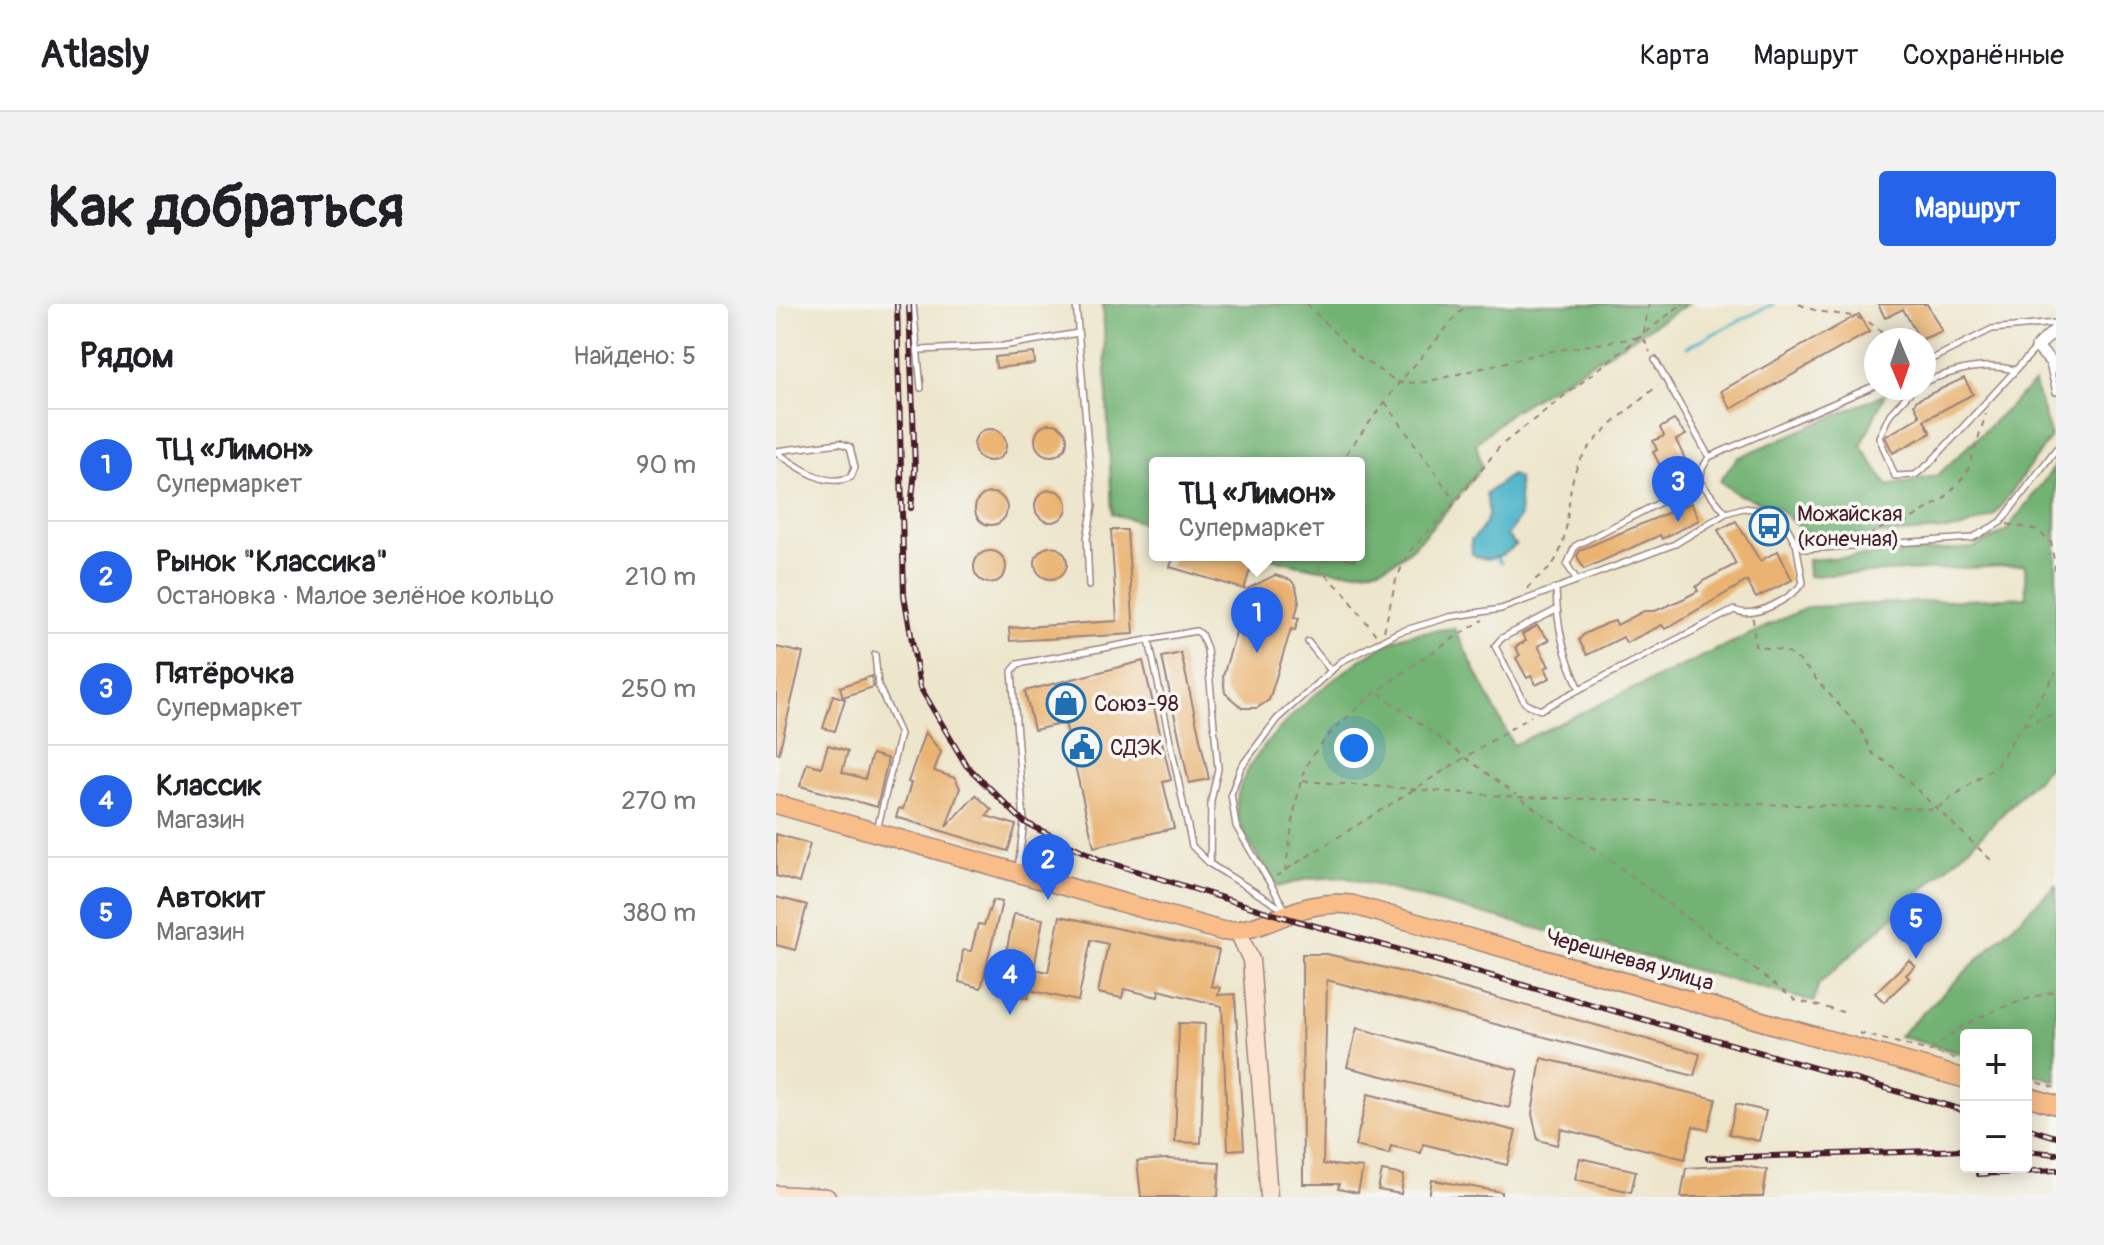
<!DOCTYPE html>
<html lang="ru">
<head>
<meta charset="utf-8">
<style>
	:root { --surface:#fff; --page:#f2f2f2; --text:#202124; --muted:#757577; --line:#e0e0e0; --accent:#2563eb }
	body { margin:0; font-family:Pangolin,sans-serif; background:var(--page); color:var(--text) }
	.controls { position:absolute; right:24px; bottom:24px; display:grid; overflow:hidden; border-radius:8px; box-shadow:0 4px 20px #0003 }
	.controls button { width:72px; height:72px; display:grid; place-items:center; padding:0; border:0; border-bottom:2px solid var(--line); background:var(--surface); color:var(--text); font:40px sans-serif }
	.compass { position:absolute; left:1088px; top:24px; width:72px; height:72px; border-radius:50%; background:var(--surface); box-shadow:0 4px 20px #0003; rotate:178deg }
	.you { position:absolute; left:578px; top:444px; width:28px; height:28px; margin:-20px; border:6px solid #fff; border-radius:50%; background:#1a73e8; box-shadow:0 0 0 12px #1a73e833 }
	.badge { display:grid; place-items:center; width:52px; height:52px; border-radius:50%; background:var(--accent); color:#fff; font-size:26px; font-weight:700 }
	.pin { position:absolute; translate:-50% -66px; filter:drop-shadow(0 2px 4px #0008) }
	.pin::after { content:''; position:absolute; top:42px; width:28px; height:24px; background:inherit; clip-path:polygon(0 0,100% 0,50% 100%) }
	.popup { position:absolute; left:373px; top:153px; width:216px; height:104px; box-sizing:border-box; display:grid; place-content:center; border-radius:8px; background:var(--surface); filter:drop-shadow(0 2px 6px #0005); font-size:26px; white-space:nowrap; color:var(--muted) }
	.popup b { font-size:30px; color:var(--text) }
	.popup::after { content:''; position:absolute; left:50%; top:100%; margin-left:-16px; border:16px solid transparent; border-top-color:var(--surface) }
	.list { margin:0; padding:0; list-style:none }
	h2 { display:flex; justify-content:space-between; align-items:center; height:104px; margin:0; padding:0 32px; font-size:34px }
	h2 small { font-size:26px; font-weight:400; color:var(--muted) }
	.list li { display:grid; grid-template-columns:52px 1fr auto; gap:24px; align-items:center; box-sizing:border-box; height:112px; padding:0 32px; border-top:2px solid var(--line) }
	.list b { display:block; font-size:30px; white-space:nowrap }
	.list p { margin:0; font-size:26px; white-space:nowrap; color:var(--muted) }
	.list em { font-size:26px; font-style:normal; color:var(--muted) }
	.map { position:relative; flex:none; width:1280px; height:893px; overflow:hidden; border-radius:8px }
	header { display:flex; align-items:center; gap:48px; box-sizing:border-box; height:112px; padding:0 40px; background:var(--surface); border-bottom:2px solid var(--line) }
	header strong { font-size:38px }
	nav { display:flex; gap:44px; margin-inline-start:auto; font-size:28px }
	.intro { display:flex; align-items:center; justify-content:space-between; box-sizing:border-box; height:192px; padding:0 48px }
	h1 { margin:0; font-size:56px }
	.button { padding:20px 36px; border-radius:8px; background:var(--accent); color:#fff; font-size:28px; font-weight:700 }
	main { display:flex; gap:48px; padding:0 48px }
	aside { flex:1; background:var(--surface); border-radius:8px; box-shadow:0 4px 20px #0003 }
	.map>svg:first-child { display:block }
	.forest { fill:#72b273; stroke:#5e684f; stroke-width:2 }
	.water { fill:#4ab3c8; stroke:#4a697a; stroke-width:2 }
	.lines { fill:none; stroke-linecap:round; stroke-linejoin:round }
	.stream { stroke:#4ab3c8; stroke-width:3 }
	.building { fill:#eab371 }
	.lane-casing { stroke:#9c827c; stroke-width:8 }
	.street-casing { stroke:#9c827c; stroke-width:14 }
	.secondary-casing { stroke:#9c827c; stroke-width:19 }
	.primary-casing { stroke:#9c827c; stroke-width:21 }
	.path { stroke:#9c827c; stroke-width:2; stroke-dasharray:6 6; stroke-linecap:butt }
	.lane { stroke:#fff; stroke-width:5 }
	.street { stroke:#fff; stroke-width:11 }
	.secondary { stroke:#fce5d0; stroke-width:16 }
	.primary { stroke:#f8bd89; stroke-width:18 }
	.rail-casing { stroke:#4a1f2b; stroke-width:6 }
	.rail { stroke:#f6f6f2; stroke-width:3; stroke-dasharray:9; stroke-linecap:butt }
	.labels { text-anchor:middle; stroke-width:7; stroke-linejoin:round; paint-order:stroke }
	.poi-label { font-size:22px; fill:#4a1f2b; stroke:#f6f6f2; text-anchor:start }
	.street-label { font-size:22px; fill:#4a1f2b; stroke:#f6f6f2 }
</style>
</head>
<body>
<header>
<strong>Atlasly</strong>
<nav><a>Карта</a><a>Маршрут</a><a>Сохранённые</a></nav>
</header>
<div class="intro"><h1>Как добраться</h1><a class="button">Маршрут</a></div>
<main>
<aside>
<h2>Рядом<small>Найдено: 5</small></h2>
<ul class="list">
<li><span class="badge">1</span><div><b>ТЦ «Лимон»</b><p>Супермаркет</p></div><em>90 m</em></li>
<li><span class="badge">2</span><div><b>Рынок &quot;Классика&quot;</b><p>Остановка · Малое зелёное кольцо</p></div><em>210 m</em></li>
<li><span class="badge">3</span><div><b>Пятёрочка</b><p>Супермаркет</p></div><em>250 m</em></li>
<li><span class="badge">4</span><div><b>Классик</b><p>Магазин</p></div><em>270 m</em></li>
<li><span class="badge">5</span><div><b>Автокит</b><p>Магазин</p></div><em>380 m</em></li>
</ul>
</aside>
<div class="map">
<svg width="1280" height="893" viewBox="0 0 1280 893">
	<rect width="100%" height="100%" fill="#f6f6f2"/>
	<filter id="ink" filterUnits="userSpaceOnUse"><feTurbulence type="fractalNoise" baseFrequency=".0125" numOctaves="2"/><feDisplacementMap in="SourceGraphic" scale="16" xChannelSelector="R" yChannelSelector="G"/><feConvolveMatrix kernelMatrix="1 2 1 2 8 2 1 2 1" color-interpolation-filters="sRGB"/></filter>
	<filter id="wash" filterUnits="userSpaceOnUse"><feTurbulence type="fractalNoise" baseFrequency=".006" numOctaves="4" result="noise"/><feDisplacementMap in="SourceGraphic" scale="32" xChannelSelector="R" yChannelSelector="G"/><feGaussianBlur stdDeviation="1.8" result="paint"/><feColorMatrix in="noise" values="0 0 0 0 0 0 0 0 0 0 0 0 0 0 0 0 0 1.4 0 .05"/><feComposite in="paint" operator="in"/></filter>
	<g filter="url(#wash)">
		<rect width="100%" height="100%" fill="#ede6cc"/>
		<!-- forest -->
		<g class="forest">
			<path d="M327,0H912L734,109L700,139L706,163C685,188 639,249 612,261C576,276 520,261 484,251H583V159H379V222L336,210Z"/>
			<path d="M1258,79L1275,133L1218,212L1183,225L1035,235L1002,204L961,190L944,177L961,154L1109,90L1085,142L1112,182L1162,171Z"/>
			<path d="M1280,161V455L1199,538L1042,681L1038,698L568,573L531,575L501,583C487,560 465,533 461,507C453,450 576,354 623,334C639,327 661,327 678,324L737,441L1032,303L1250,293L1249,261L1033,272L1032,256L1197,244L1230,227Z"/>
			<path d="M1280,580V777L1250,768V731H1190V751L1123,732Z"/>
		</g>
		<!-- water -->
		<path class="water" d="M735,171L742,174L744,212L731,232L740,241C726,253 712,260 696,250L695,236C712,223 715,210 710,190Z"/>
		<g class="lines">
			<!-- stream -->
			<g class="stream">
				<path d="M911,43L997,0"/>
				<path d="M721,255L725,259"/>
			</g>
		</g>
		<g id="blocks">
			<!-- building -->
			<g class="building">
				<path d="M1102,0H1151L1166,27L1144,36L1127,5L1109,14Z"/>
				<path d="M1083,10L1093,28L955,105L945,87Z"/>
				<path d="M258,49L259,60L220,64L219,53Z"/>
				<path d="M1188,74L1197,90L1148,116L1155,129L1117,149L1109,133L1144,112L1138,100L1141,96Z"/>
				<path d="M898,116L910,131L900,136L910,157L906,159L911,169L897,176L892,167L888,169L877,148L881,146L877,137L888,132L884,124Z"/>
				<circle cx="275" cy="136" r="16"/>
				<circle cx="214" cy="141" r="16"/>
				<circle cx="275" cy="202" r="16"/>
				<circle cx="215" cy="205" r="16"/>
				<path d="M915,199L923,216L886,235L884,231L808,265L801,252L804,246Z"/>
				<path d="M960,217L984,257L1002,247L1016,276L980,294L971,277L889,325L886,321L850,339L847,333L811,351L803,336L808,330L829,320L839,317L841,321L868,307H879L907,295L922,287L920,283L927,277L960,260L942,226Z"/>
				<path d="M335,226H351L358,330L234,337L233,324L341,317Z"/>
				<circle cx="275" cy="259" r="16"/>
				<circle cx="214" cy="263" r="16"/>
				<path d="M398,251H456L477,257L468,285L394,263Z"/>
				<path d="M499,271L515,276L520,283L523,298L519,313L523,314L519,326L515,325L493,396L481,404H466L449,389L447,372L466,308L470,310L477,287L471,285Z"/>
				<path d="M761,322L773,336L762,342L773,362L769,364L774,374L760,381L755,372L751,374L740,354L744,351L739,343L750,337L746,330Z"/>
				<path d="M0,343L27,349L3,449H0Z"/>
				<path d="M405,349L433,475L413,479L386,353Z"/>
				<path d="M367,357L395,476L387,478L398,524L318,543L289,419L258,426L249,387Z"/>
				<path d="M96,372L97,383L67,393L64,383Z"/>
				<path d="M57,391L69,395L59,427L47,424Z"/>
				<path d="M149,428L165,448L158,467L179,474L184,484L170,523L200,491L216,506L210,512L240,521L232,547L120,513L123,504L127,505L135,479L132,478Z"/>
				<path d="M52,441L72,447L66,468L89,475L96,450L112,455L101,503L24,482L31,459L45,463Z"/>
				<path d="M0,530L34,540L23,579L0,572Z"/>
				<path d="M0,593L31,601L19,646L0,641Z"/>
				<path d="M217,596L226,598L205,684L183,678L187,646L195,647L202,620L208,621Z"/>
				<path d="M238,610L267,615L258,665L272,668L284,612L443,646L435,682L444,684L442,691L459,690L468,845L452,846L446,702L383,686L382,693L348,685L346,694L322,689L332,640L315,636L302,697L253,686L252,694L222,688Z"/>
				<path d="M526,650H551L639,671L924,750L918,772L551,676L547,860L587,864L582,889L562,885L563,880H527Z"/>
				<path d="M1133,656L1139,662L1130,671L1133,674L1108,698L1099,689Z"/>
				<path d="M403,719L429,720L425,839L399,838Z"/>
				<path d="M581,724L742,766L733,804L571,763Z"/>
				<path d="M765,754L940,795L932,826L917,822L909,855L785,825L781,841L762,836L756,810Z"/>
				<path d="M592,790L740,827L731,861L647,840L645,849L615,842L613,850L579,842Z"/>
				<path d="M960,800L990,807L983,837L953,830Z"/>
				<path d="M804,854L860,867L855,888L799,875Z"/>
				<path d="M391,855L444,858L442,893H365L361,857Z"/>
				<path d="M962,861L991,866L987,893H905L910,864Z"/>
				<path d="M606,867L628,871L625,890L602,886Z"/>
				<path d="M656,876L726,888V893H653Z"/>
			</g>
		</g>
	</g>
	<g filter="url(#ink)">
		<use href="#blocks" fill-opacity="0" stroke="#9c827c" stroke-width="2"/>
		<g class="lines">
			<!-- lane casing -->
			<g class="lane-casing">
				<g id="lane">
					<path d="M137,0L145,84"/>
					<path d="M300,0L317,202L311,234L313,282"/>
					<path d="M144,46L227,42L302,29"/>
					<path d="M879,56L933,153"/>
					<path d="M1148,59L1216,25L1280,19"/>
					<path d="M1273,60L1280,88"/>
					<path d="M1148,78C1180,66 1205,58 1239,66"/>
					<path d="M1138,84L1114,110L1103,133L1119,172L1139,171L1153,160L1260,44"/>
					<path d="M0,147L64,139L74,143L79,163L75,173C49,185 21,162 0,148"/>
					<path d="M950,209L924,178L926,165L933,153L1100,81"/>
					<path d="M801,276L791,261L799,242L924,178"/>
					<path d="M780,284C781,322 787,350 804,385L764,406L749,399L719,342L726,334L780,306"/>
					<path d="M373,336L416,542L434,560L508,606"/>
					<path d="M532,338L555,367"/>
					<path d="M99,351L102,381L124,430L101,526"/>
					<path d="M804,385L958,306C978,316 1014,295 1027,279L1020,239"/>
					<path d="M242,565L248,518L236,367L242,360L420,327L425,330L431,345L442,465L435,497L434,560"/>
					<path d="M511,608L460,522L455,490L465,463L501,415L566,357L623,328L673,313L725,305L899,240L950,209L967,204L995,207L1007,216L1019,238L1030,245L1196,234L1225,218L1280,145"/>
				</g>
			</g>
			<!-- street casing -->
			<g class="street-casing">
				<path id="street" d="M1280,25L1261,43L1280,63"/>
			</g>
			<!-- secondary casing -->
			<g class="secondary-casing">
				<g id="secondary">
					<path d="M462,628L475,656L493,893"/>
					<path d="M0,890L51,893"/>
				</g>
			</g>
			<!-- primary casing -->
			<g class="primary-casing">
				<g id="primary">
					<path d="M0,500L446,627C496,629 518,593 577,601L1190,775"/>
					<path d="M1250,792L1280,801"/>
				</g>
			</g>
			<!-- path -->
			<g class="path">
				<path d="M531,0L580,51L623,79L650,78L770,48L866,33"/>
				<path d="M873,0L867,33L874,48"/>
				<path d="M1023,0C1059,18 1084,0 1112,36"/>
				<path d="M609,98L679,197"/>
				<path d="M563,159L623,79L691,0"/>
				<path d="M1231,220L1261,226L1275,238L1280,271"/>
				<path d="M1093,232L1111,221L1128,219L1169,194L1191,169L1210,110"/>
				<path d="M537,251L544,266L568,288L600,331"/>
				<path d="M752,285C758,272 770,271 777,260C798,229 787,190 803,159C816,132 860,101 882,81"/>
				<path d="M977,314L979,342L1009,347L1024,357L1085,426L1097,450L1116,462L1215,556"/>
				<path d="M608,327L620,276L632,249L680,198L724,142L906,0"/>
				<path d="M603,389L740,491"/>
				<path d="M1248,421L1280,409"/>
				<path d="M527,477L742,493L1160,505L1221,461L1280,369"/>
				<path d="M745,495L829,552L1019,696L1067,708"/>
				<path d="M509,567C514,541 520,479 532,459C559,409 658,346 707,316"/>
				<path d="M500,572L755,412"/>
				<path d="M1083,729L1154,747"/>
				<path d="M1190,758L1155,747C1190,713 1234,699 1280,687"/>
				<path d="M1250,775L1280,784"/>
			</g>
			<!-- lane -->
			<use href="#lane" class="lane"/>
			<!-- street -->
			<use href="#street" class="street"/>
			<!-- secondary -->
			<use href="#secondary" class="secondary"/>
			<!-- primary -->
			<use href="#primary" class="primary"/>
			<!-- rail casing -->
			<g class="rail-casing">
				<g id="rail">
					<path d="M121,0L128,291L144,383L190,461L248,518L322,555L504,612L1190,807"/>
					<path d="M133,0L139,166L135,204"/>
					<path d="M1250,824L1280,833"/>
					<path d="M1250,847L1280,850"/>
					<path d="M932,854L1190,846"/>
					<path d="M1202,870L1280,866"/>
				</g>
			</g>
			<!-- rail -->
			<use href="#rail" class="rail"/>
		</g>
	</g>
	<!-- icons -->
	<defs>
		<g id="bus-ring" transform="scale(2)"><circle r="9.5" fill="#f6f6f2" stroke="#1f6fb2" stroke-width="1.5"/><path d="M-5-6H5V4H4V6H2V4H-2V6H-4V4H-5ZM-3.5-4V0h7V-4ZM-3.5 1.2v1.5H-2V1.2ZM2 1.2v1.5H3.5V1.2Z" fill="#1f6fb2"/></g>
		<g id="shop-ring" transform="scale(2)"><circle r="9.5" fill="#f6f6f2" stroke="#1f6fb2" stroke-width="1.5"/><path d="M-5-2.5h2.3a2.7 3.5 0 0 1 5.4 0H5L5.5 6h-11ZM-1.5-2.5h3a1.5 2.3 0 0 0-3 0Z" fill="#1f6fb2"/></g>
		<g id="civic-ring" transform="scale(2)"><circle r="9.5" fill="#f6f6f2" stroke="#1f6fb2" stroke-width="1.5"/><path d="M-.6-6.5H3V-4.5H.6V-3L4-1V1h2V6H-6V1h2V-1L-.6-3ZM-1.2 2.5V6h2.4V2.5Z" fill="#1f6fb2"/></g>
	</defs>
	<g fill-rule="evenodd">
		<use href="#bus-ring" x="993" y="222"/>
		<use href="#shop-ring" x="290" y="399"/>
		<use href="#civic-ring" x="306" y="443"/>
	</g>
	<g class="labels">
		<!-- poi labels -->
		<g class="poi-label">
			<text x="1021" y="217">Можайская<tspan x="1021" dy="25">(конечная)</tspan></text>
			<text x="318" y="407">Союз-98</text>
			<text x="334" y="451">СДЭК</text>
		</g>
		<!-- street labels -->
		<g class="street-label">
			<text transform="translate(854 655) rotate(16)" y="8">Черешневая улица</text>
		</g>
	</g>
</svg>
<div class="controls">
<button>+</button>
<button>−</button>
</div>
<svg class="compass" viewBox="-18 -18 36 36"><path d="M0-13l5 13h-10z" fill="#e53935"/><path d="M0 13l5-13h-10z" fill="#757577"/></svg>
<div class="you"></div>
<div class="pin badge" style="left:481px;top:349px">1</div>
<div class="popup"><b>ТЦ «Лимон»</b>Супермаркет</div>
<div class="pin badge" style="left:272px;top:596px">2</div>
<div class="pin badge" style="left:902px;top:218px">3</div>
<div class="pin badge" style="left:234px;top:711px">4</div>
<div class="pin badge" style="left:1140px;top:655px">5</div>
</div>
</main>
</body>
</html>
